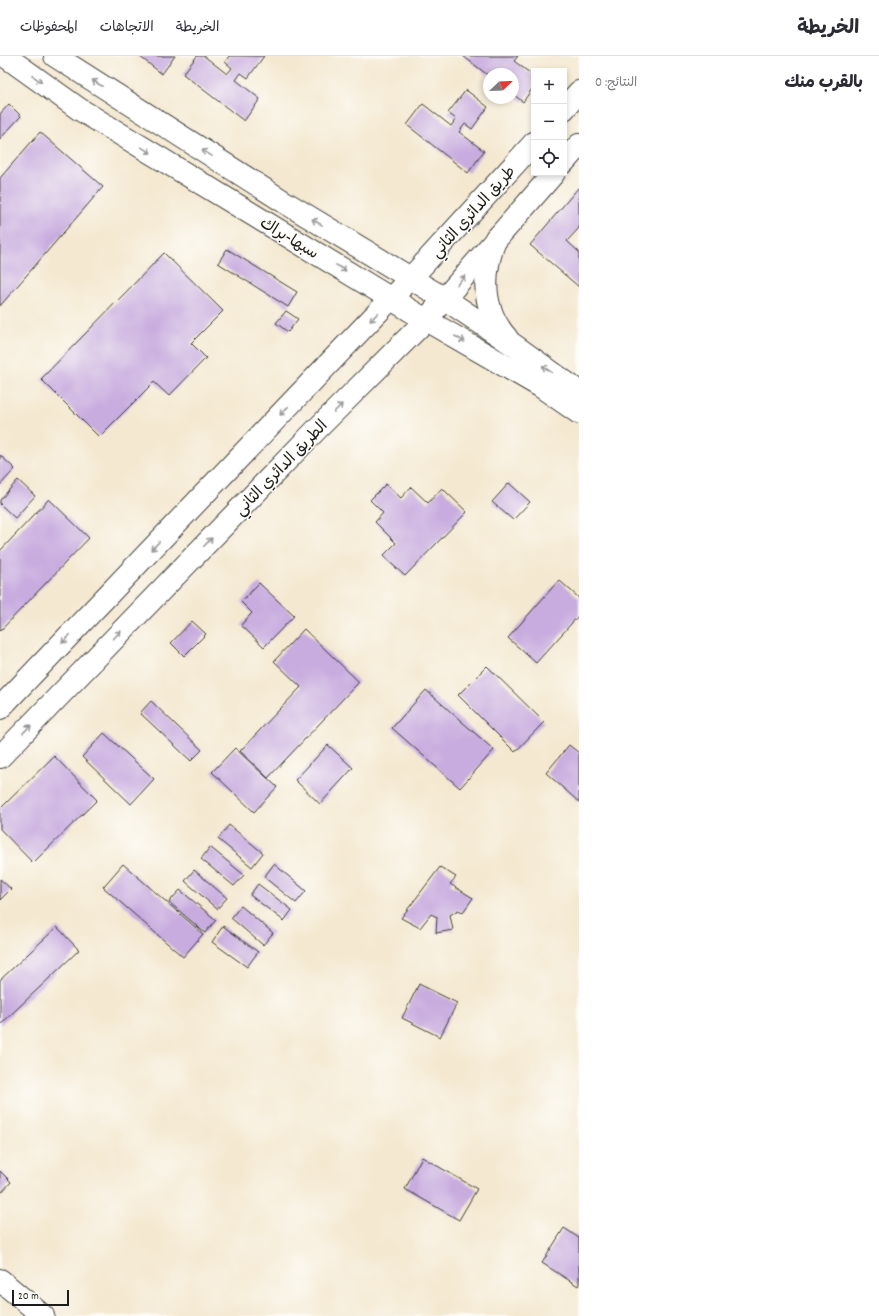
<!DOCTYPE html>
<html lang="ar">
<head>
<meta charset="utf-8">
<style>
	:root { --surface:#fff; --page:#f7f7f7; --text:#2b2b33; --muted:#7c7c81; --line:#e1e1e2 }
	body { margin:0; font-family:Dekko,"Playpen Sans Arabic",sans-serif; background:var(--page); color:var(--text); direction:rtl }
	.controls { position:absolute; right:12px; top:12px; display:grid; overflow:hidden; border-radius:0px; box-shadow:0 2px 6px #0003 }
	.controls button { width:36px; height:36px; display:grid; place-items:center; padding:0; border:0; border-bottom:1px solid var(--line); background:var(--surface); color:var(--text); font:20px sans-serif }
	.compass { position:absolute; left:483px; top:12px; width:36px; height:36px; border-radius:50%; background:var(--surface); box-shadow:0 2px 6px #0003; rotate:67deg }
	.scale { position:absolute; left:12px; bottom:10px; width:57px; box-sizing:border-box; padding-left:4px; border:2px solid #1c1c1c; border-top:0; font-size:11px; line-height:14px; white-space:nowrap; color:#1c1c1c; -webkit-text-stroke:3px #fdfcf7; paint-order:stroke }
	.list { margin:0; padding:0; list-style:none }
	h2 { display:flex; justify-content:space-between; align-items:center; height:52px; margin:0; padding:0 16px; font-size:17px }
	h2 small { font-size:13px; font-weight:400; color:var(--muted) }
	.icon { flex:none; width:22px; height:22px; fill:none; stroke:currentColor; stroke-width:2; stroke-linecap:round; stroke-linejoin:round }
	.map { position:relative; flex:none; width:579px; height:1260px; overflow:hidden; direction:ltr }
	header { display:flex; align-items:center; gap:24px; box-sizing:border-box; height:56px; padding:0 20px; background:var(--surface); border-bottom:1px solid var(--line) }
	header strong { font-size:19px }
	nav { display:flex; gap:22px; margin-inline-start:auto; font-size:14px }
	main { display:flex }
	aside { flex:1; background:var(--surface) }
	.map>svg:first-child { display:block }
	.building { fill:#c8acdf }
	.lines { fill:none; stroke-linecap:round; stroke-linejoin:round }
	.minor-casing { stroke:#3c3b37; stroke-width:24 }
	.major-casing { stroke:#3c3b37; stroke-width:24 }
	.highway-casing { stroke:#3c3b37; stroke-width:24 }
	.minor { stroke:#fff; stroke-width:22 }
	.major { stroke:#fff; stroke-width:22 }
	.highway { stroke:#fff; stroke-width:22 }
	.oneway { stroke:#999 }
	.labels { text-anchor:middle; stroke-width:3; stroke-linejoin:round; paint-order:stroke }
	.street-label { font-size:16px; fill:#1c1c1c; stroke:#fdfcf7 }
</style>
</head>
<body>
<header>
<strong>الخريطة</strong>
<nav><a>الخريطة</a><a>الاتجاهات</a><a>المحفوظات</a></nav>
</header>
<main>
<aside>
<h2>بالقرب منك<small>النتائج: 0</small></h2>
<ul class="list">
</ul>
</aside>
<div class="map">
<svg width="579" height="1260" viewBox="0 0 579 1260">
	<rect width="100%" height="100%" fill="#fdfcf7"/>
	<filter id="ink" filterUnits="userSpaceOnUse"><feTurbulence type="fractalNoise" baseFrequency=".025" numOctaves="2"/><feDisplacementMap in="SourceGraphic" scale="8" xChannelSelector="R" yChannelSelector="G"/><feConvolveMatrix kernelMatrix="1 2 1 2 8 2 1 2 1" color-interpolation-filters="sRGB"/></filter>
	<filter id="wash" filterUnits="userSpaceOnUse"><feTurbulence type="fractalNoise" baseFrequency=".012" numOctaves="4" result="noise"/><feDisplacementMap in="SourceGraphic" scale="16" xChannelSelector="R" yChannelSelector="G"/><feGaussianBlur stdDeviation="0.9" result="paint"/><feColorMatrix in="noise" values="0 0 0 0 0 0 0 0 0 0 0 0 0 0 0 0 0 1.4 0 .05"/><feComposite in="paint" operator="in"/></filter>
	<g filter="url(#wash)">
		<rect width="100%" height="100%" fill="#f4e8d0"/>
		<g id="blocks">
			<!-- building -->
			<g class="building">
				<path d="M139,0H175L162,18Z"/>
				<path d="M197,0H204L227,18L232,12L225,6L229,0H264L248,22L241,17L236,24L260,43L244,65L183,18Z"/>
				<path d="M463,0H518L514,5L534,20V30L523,46L513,38V18H489V20Z"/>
				<path d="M466,34L488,51L472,73L465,68L459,76L484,95L468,117L407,69L423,48L451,70L456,63L448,57Z"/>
				<path d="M9,48L21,60L0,83V58Z"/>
				<path d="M40,76L103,131L0,250V122Z"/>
				<path d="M579,131V172L567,185L579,196V231L530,189Z"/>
				<path d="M227,193L297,236L288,251L218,207Z"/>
				<path d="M164,197L223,255L191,287L206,302L169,340L154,326L99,381L41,323Z"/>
				<path d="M286,255L298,263L288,276L276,267Z"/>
				<path d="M0,399L15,413L0,429Z"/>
				<path d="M18,424L35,440L15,462L0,448V444Z"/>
				<path d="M509,427L530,446L513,464L492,446Z"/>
				<path d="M386,428L401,442L411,431L428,447L442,432L467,456L405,520L383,500L396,487L375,466L383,457L370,444Z"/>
				<path d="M49,443L89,482L0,575V495Z"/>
				<path d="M559,524L579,542V559L536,607L508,582Z"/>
				<path d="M259,527L294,560L264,591L241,569L252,557L241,546Z"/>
				<path d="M192,565L206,578L184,600L171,587Z"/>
				<path d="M304,573L359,626L268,722L240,695L301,631L274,605Z"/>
				<path d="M487,610L544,666L515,696L458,639Z"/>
				<path d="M426,634L494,694L460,732L392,672Z"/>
				<path d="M151,645L202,694L191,705L140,657Z"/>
				<path d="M104,677L154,723L131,748L82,701Z"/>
				<path d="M328,689L353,712L320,748L295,724Z"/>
				<path d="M569,689L579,697V746L546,717Z"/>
				<path d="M235,692L277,731L254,756L212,716Z"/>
				<path d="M54,700L97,744L33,807L0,773V753Z"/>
				<path d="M229,769L263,797L252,811L218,783Z"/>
				<path d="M210,791L244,819L234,830L201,803Z"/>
				<path d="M123,808L203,878L183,901L103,831Z"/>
				<path d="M274,808L306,835L296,847L264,821Z"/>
				<path d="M440,811L456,821L450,828L473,842L463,856L458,854L450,859L453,874L436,877L437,861L431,858L420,872L401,862Z"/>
				<path d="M194,814L227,842L217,853L185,825Z"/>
				<path d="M0,823L11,833L0,844Z"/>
				<path d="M258,828L292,854L284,865L250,839Z"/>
				<path d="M180,834L216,864L205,877L169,846Z"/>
				<path d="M241,850L273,877L263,889L231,862Z"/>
				<path d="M223,870L258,896L247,911L212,886Z"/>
				<path d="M57,871L79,894L0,969V924Z"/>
				<path d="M419,928L457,947L440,981L402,962Z"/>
				<path d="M422,1101L477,1133L459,1164L405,1133Z"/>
				<path d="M0,1115L11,1126L0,1138Z"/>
				<path d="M564,1172L579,1182V1228L578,1230L542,1207Z"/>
			</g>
		</g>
	</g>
	<g filter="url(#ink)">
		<use href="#blocks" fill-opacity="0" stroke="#3c3b37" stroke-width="1"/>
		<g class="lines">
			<!-- minor casing -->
			<g class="minor-casing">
				<path id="minor" d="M0,1224L43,1260"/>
			</g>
			<!-- major casing -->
			<g class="major-casing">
				<g id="major">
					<path d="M564,53L579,36"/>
					<path d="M564,106L579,89"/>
					<path d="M410,223L534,87"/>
					<path d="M426,264L554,117"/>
				</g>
			</g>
			<!-- highway casing -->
			<g class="highway-casing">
				<g id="highway">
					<path d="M5,0L79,53L426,264L540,330L579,357"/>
					<path d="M55,0L286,147L445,243L515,290L579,336"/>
					<path d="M496,182C482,216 481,253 507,282"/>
					<path d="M0,652L401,232"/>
					<path d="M0,701L318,372L426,264"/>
				</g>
			</g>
			<!-- minor -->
			<use href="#minor" class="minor"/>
			<!-- major -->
			<use href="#major" class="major"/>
			<!-- highway -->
			<use href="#highway" class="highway"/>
		</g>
		<!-- one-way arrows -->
		<defs><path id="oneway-shaft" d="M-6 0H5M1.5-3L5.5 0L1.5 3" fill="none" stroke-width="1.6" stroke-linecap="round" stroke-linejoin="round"/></defs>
		<g class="oneway">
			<use href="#oneway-shaft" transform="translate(37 23) rotate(36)"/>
			<use href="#oneway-shaft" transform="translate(97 27) rotate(-147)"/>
			<use href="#oneway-shaft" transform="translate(146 94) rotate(31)"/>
			<use href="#oneway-shaft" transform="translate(207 97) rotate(-148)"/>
			<use href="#oneway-shaft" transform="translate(317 166) rotate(-149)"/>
			<use href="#oneway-shaft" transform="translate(341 212) rotate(31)"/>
			<use href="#oneway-shaft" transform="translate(461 224) rotate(-50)"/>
			<use href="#oneway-shaft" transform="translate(374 261) rotate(134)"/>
			<use href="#oneway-shaft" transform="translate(460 283) rotate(30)"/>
			<use href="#oneway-shaft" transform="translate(547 313) rotate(-144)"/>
			<use href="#oneway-shaft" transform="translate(338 352) rotate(-45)"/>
			<use href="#oneway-shaft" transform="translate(284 355) rotate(134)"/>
			<use href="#oneway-shaft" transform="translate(208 486) rotate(-46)"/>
			<use href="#oneway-shaft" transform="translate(155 490) rotate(134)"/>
			<use href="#oneway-shaft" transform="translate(117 579) rotate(-46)"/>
			<use href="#oneway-shaft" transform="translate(66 583) rotate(134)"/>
			<use href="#oneway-shaft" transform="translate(27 673) rotate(-46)"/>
		</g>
	</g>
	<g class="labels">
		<!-- street labels -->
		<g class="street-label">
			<text transform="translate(472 155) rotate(-48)" y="6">طريق الدائري الثاني</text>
			<text transform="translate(290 181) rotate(31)" y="6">سبها-براك</text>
			<text transform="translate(280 411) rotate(-46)" y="6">الطريق الدائري الثاني</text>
		</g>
	</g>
</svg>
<div class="controls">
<button>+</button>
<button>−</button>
<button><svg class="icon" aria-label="locate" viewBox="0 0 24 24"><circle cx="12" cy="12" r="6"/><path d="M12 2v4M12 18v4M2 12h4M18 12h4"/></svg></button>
</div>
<svg class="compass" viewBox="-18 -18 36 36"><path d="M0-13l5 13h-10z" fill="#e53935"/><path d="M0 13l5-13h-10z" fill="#7c7c81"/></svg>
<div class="scale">20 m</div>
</div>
</main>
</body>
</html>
